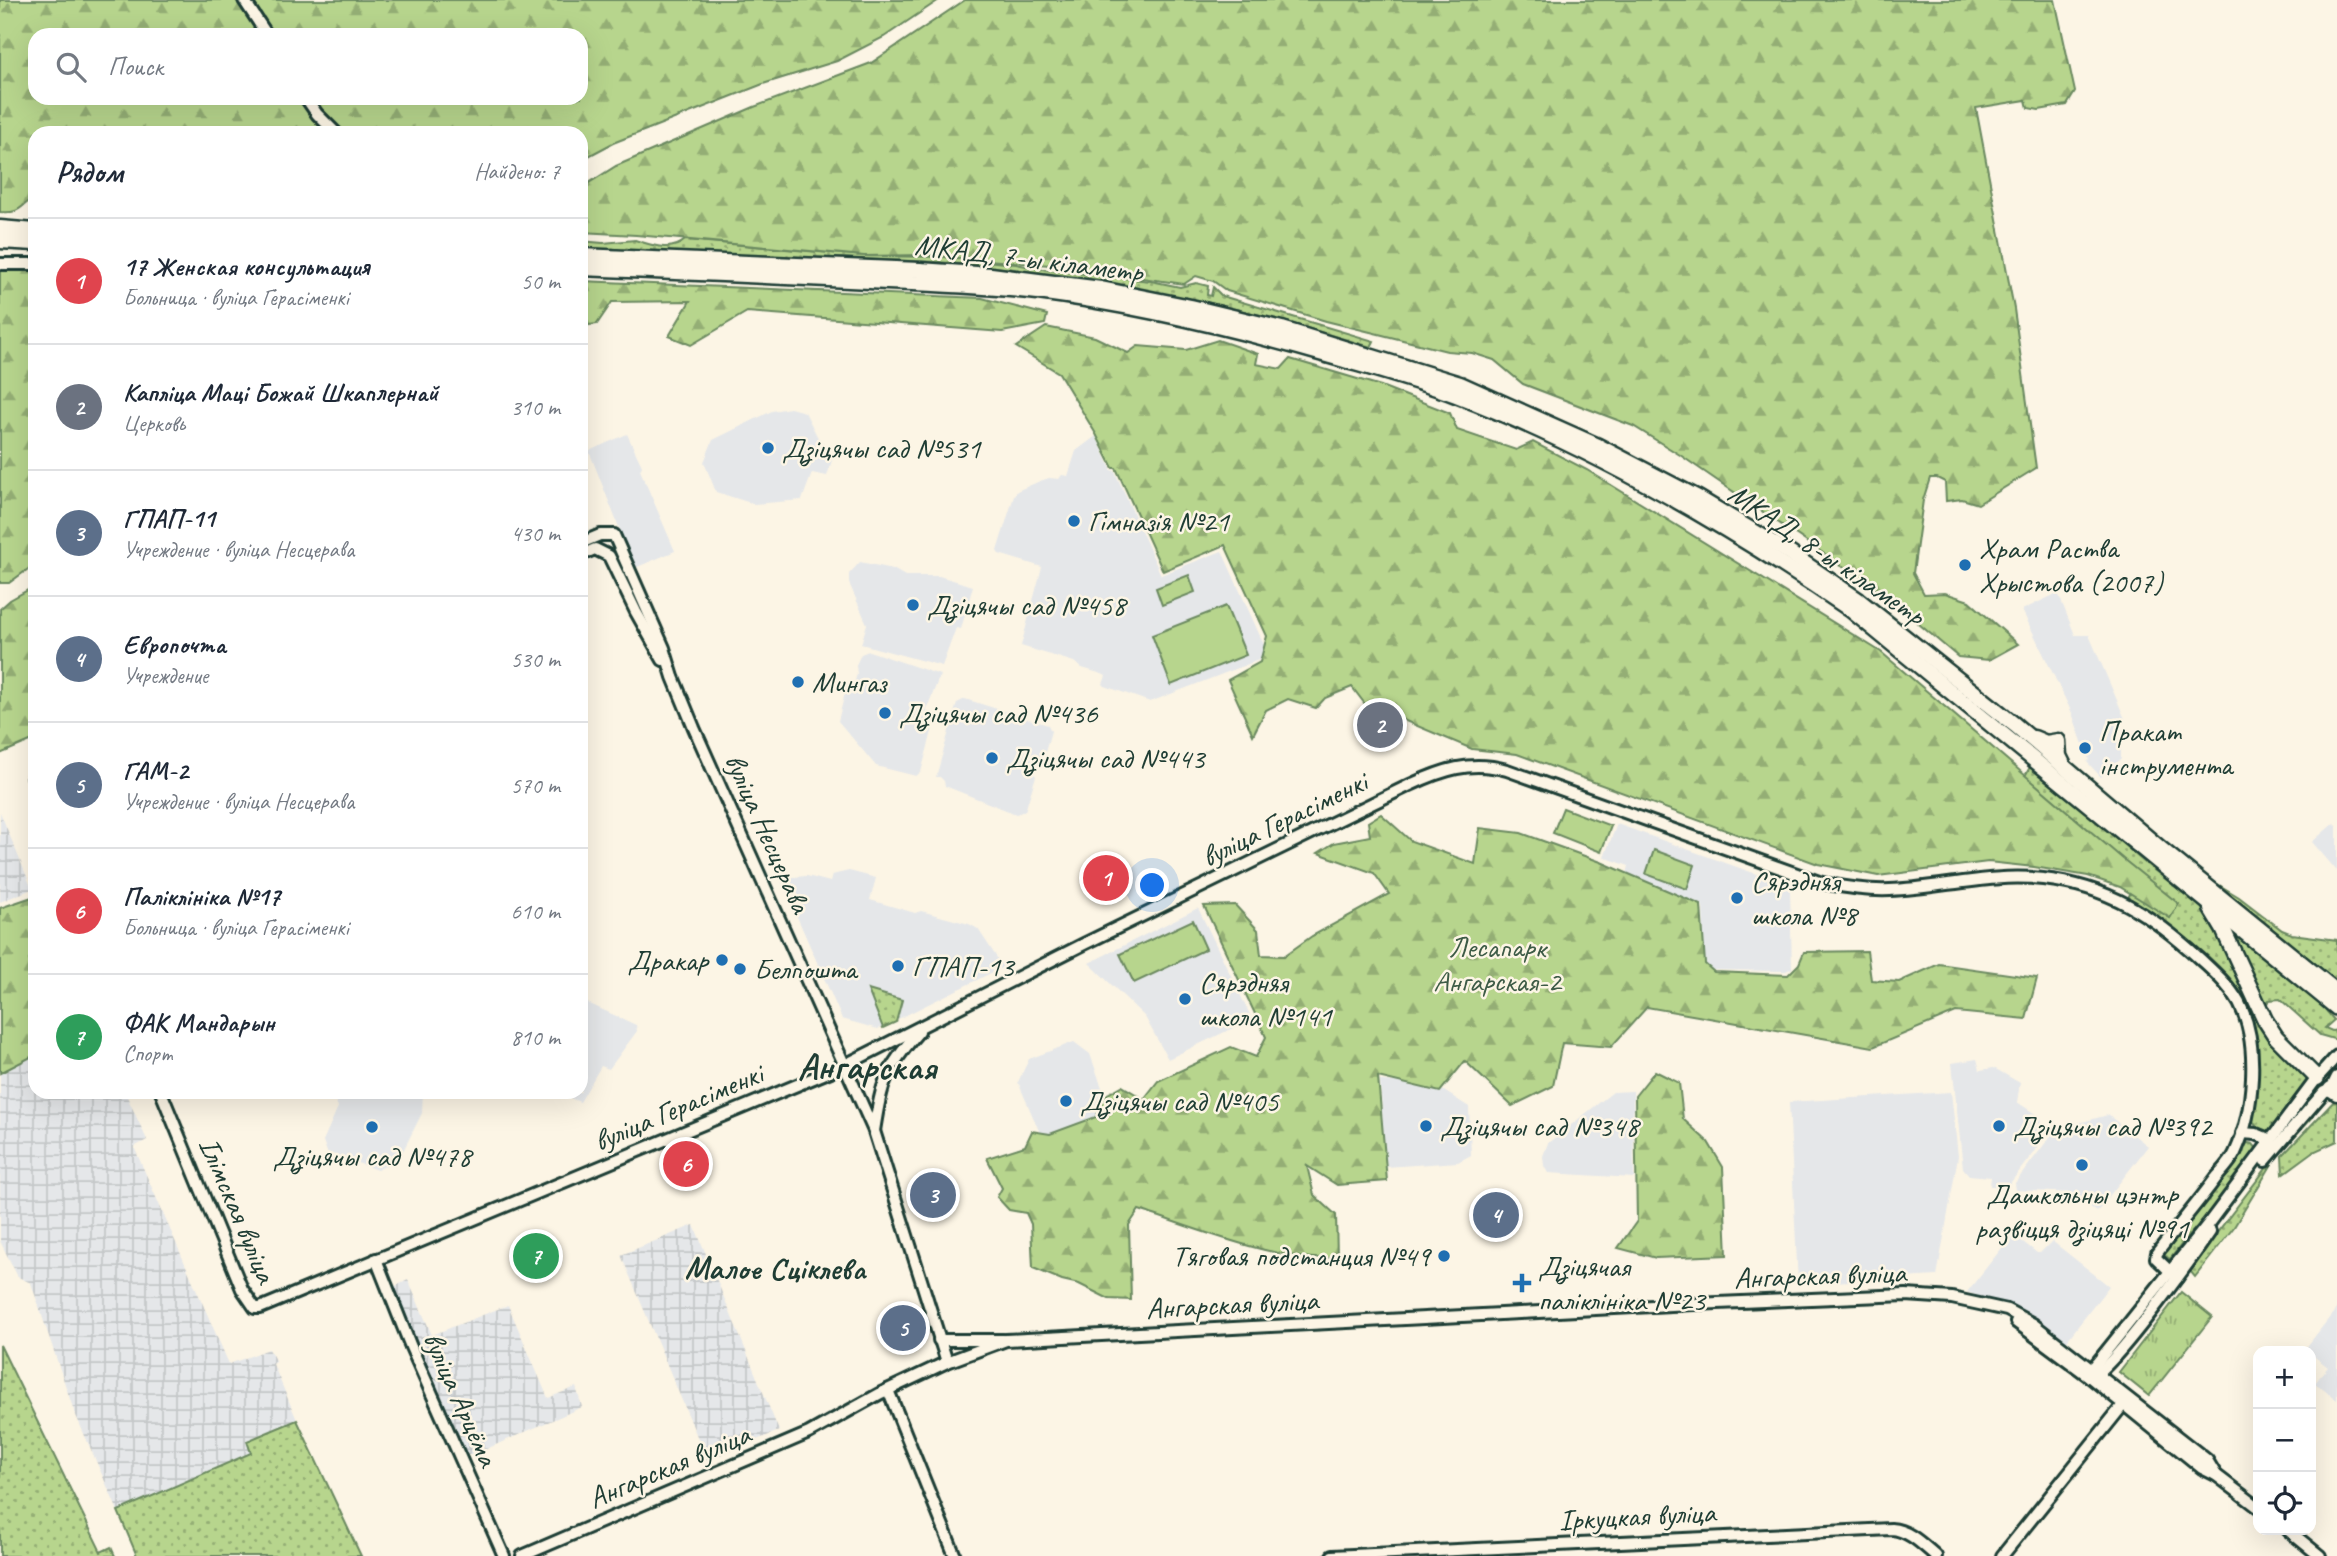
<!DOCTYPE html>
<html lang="ru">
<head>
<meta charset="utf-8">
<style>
	:root { --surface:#fff; --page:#f6f6f7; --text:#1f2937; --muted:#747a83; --line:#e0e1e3; --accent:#1f6fb2 }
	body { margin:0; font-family:Caveat,sans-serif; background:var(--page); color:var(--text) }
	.controls { position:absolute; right:21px; bottom:21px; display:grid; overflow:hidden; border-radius:14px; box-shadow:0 7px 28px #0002 }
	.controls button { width:63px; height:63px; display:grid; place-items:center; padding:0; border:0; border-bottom:2px solid var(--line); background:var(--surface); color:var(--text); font:35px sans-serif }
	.you { position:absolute; left:1153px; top:886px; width:24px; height:24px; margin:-18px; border:5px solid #fff; border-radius:50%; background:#1a73e8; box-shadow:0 0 0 10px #1a73e833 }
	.badge { display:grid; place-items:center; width:46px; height:46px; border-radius:50%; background:var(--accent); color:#fff; font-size:23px; font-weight:700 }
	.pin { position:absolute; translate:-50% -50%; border:4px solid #fff; box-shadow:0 2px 7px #0006 }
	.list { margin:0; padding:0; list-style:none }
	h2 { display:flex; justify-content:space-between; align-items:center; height:91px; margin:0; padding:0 28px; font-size:30px }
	h2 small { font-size:23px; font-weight:400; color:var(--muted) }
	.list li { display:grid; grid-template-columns:46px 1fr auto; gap:21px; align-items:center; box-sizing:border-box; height:126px; padding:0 28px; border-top:2px solid var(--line) }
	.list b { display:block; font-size:26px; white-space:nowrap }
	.list p { margin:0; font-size:23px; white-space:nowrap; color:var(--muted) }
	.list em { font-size:23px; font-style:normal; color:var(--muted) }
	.icon { flex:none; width:38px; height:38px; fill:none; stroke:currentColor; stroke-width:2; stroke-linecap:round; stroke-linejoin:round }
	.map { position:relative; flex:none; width:2337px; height:1556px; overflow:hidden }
	.search { position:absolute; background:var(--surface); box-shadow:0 7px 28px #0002; left:28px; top:28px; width:560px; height:77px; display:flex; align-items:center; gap:18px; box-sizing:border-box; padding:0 24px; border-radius:21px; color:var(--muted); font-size:26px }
	.panel { position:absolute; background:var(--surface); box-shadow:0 7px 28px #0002; left:28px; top:126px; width:560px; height:973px; border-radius:21px }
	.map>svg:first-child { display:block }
	.built { fill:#e5e7e9 }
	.industrial { fill:url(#industrial-grid) }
	.grass { fill:url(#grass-dots); stroke:#6b8960; stroke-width:2 }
	.forest { fill:url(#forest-firs); stroke:#6b8960; stroke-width:2; fill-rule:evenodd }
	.park { fill:url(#park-tufts); stroke:#6b8960; stroke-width:2 }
	.pitch { fill:#b7d58d; stroke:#6b8960; stroke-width:2 }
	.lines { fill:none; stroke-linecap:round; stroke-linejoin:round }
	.secondary-casing { stroke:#1f3d34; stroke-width:16 }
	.highway-casing { stroke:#1f3d34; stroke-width:19 }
	.secondary { stroke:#fcf5e5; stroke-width:10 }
	.highway { stroke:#fcf5e5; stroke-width:14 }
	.poi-dot { fill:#1f6fb2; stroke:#fcf5e5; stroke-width:2.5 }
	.labels { text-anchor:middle; stroke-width:5; stroke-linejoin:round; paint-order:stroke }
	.street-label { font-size:30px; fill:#1f3d34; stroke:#fcf5e5 }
	.poi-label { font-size:30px; fill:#1f3d34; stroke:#fcf5e5; text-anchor:start }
	.park-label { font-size:30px; fill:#3d5b46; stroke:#fcf5e5 }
	.neighbourhood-label { font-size:32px; font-weight:bold; fill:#1f3d34; stroke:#fcf5e5 }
	.district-label { font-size:37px; font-weight:bold; fill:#1f3d34; stroke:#fcf5e5 }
</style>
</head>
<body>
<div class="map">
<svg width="2337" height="1556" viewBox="0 0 2337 1556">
	<defs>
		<pattern id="industrial-grid" width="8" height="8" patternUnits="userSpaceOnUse" patternTransform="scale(1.75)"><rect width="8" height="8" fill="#e5e7e9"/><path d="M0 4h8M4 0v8" fill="none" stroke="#c4c7c8"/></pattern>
		<pattern id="grass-dots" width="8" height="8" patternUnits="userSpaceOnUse" patternTransform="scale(1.75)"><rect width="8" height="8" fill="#b7d58d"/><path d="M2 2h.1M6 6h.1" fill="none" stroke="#94ae74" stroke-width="1.8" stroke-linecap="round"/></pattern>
		<pattern id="forest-firs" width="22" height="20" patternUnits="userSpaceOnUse" patternTransform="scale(1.75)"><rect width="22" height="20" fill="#b7d58d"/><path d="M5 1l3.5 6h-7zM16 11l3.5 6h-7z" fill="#94ae74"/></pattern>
		<pattern id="park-tufts" width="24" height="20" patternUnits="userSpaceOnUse" patternTransform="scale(1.75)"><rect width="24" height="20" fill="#b7d58d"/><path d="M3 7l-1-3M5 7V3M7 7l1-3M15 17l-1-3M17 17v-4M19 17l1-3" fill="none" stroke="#94ae74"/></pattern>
	</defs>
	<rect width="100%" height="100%" fill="#fcf5e5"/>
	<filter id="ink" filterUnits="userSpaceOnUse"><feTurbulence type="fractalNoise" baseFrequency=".0143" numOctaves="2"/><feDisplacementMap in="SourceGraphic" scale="14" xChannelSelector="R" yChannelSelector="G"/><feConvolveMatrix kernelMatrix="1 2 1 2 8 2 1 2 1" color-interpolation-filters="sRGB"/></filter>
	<g filter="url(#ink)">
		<!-- built -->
		<g class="built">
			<path d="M790,408L805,412L817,436L833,457L827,476L812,473L802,500L754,504L716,492L704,462L713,440L772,411Z"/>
			<path d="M627,434L642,466L640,470L675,551L635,568L589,451Z"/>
			<path d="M1096,436L1112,471L1114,470L1161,575L1222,551L1269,656L1150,702L1105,686L1103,684L1106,676L1102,674L1082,668L1074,662L1021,646L1042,567L999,554L997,551L1014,496L1017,491L1040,481L1049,478L1059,479L1062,475L1068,476L1076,451Z"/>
			<path d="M860,562L893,569L905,576H939L973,586L961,629L956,628L942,666L861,644L867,624L849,583V574Z"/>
			<path d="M2058,593L2075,635H2089L2125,719L2115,723L2121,739V759L2101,777L2087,762L2090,759L2087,756L2072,713L2022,610Z"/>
			<path d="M869,651L940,675L926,711L935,714L936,717L921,772L916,776L876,766L838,721L845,693L851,694L857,674L856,665L861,654Z"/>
			<path d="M965,699L1048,725L1051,731L1044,756L1034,767L1032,771L1036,776L1025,811L1016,814L945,786L944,781L940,777H936L957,703Z"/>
			<path d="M2334,823L2337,826V871L2312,842Z"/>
			<path d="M1617,824L1787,885L1790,890L1792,968L1786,971L1712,970L1705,963L1703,906L1627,874L1629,866L1604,857Z"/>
			<path d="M849,871L876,878L870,900L915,913L921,911L969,924L978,929L1003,967L878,1029L842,1019L780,878L807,876L830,882L832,875Z"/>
			<path d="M1198,908L1252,1019L1168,1059L1145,1017L1089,963Z"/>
			<path d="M581,1000L636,1025L637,1031L609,1069L601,1066L580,1102L554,1092H581Z"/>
			<path d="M1074,1042L1090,1054L1105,1096L1109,1151L1046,1147L1018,1082L1029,1059Z"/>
			<path d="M1977,1059L1980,1070L1994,1068L2020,1083L2017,1102L2040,1117L2043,1140L2008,1186H1990L1991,1177L1969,1175L1963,1168L1952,1063Z"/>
			<path d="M1380,1081L1433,1084L1469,1107L1471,1155L1458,1162L1386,1167Z"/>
			<path d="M1633,1091L1634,1178L1548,1173L1544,1166L1543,1156L1548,1143L1613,1092Z"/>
			<path d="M332,1092H423L422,1113L399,1159L377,1170L327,1152L323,1141L338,1107Z"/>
			<path d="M1951,1092L1958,1156L1937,1276L1798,1284L1789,1102Z"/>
			<path d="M2108,1115L2148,1146L2097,1212L2072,1193L2016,1190L2015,1183L2056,1129Z"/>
			<path d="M2013,1234L2037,1253H2040L2052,1241L2109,1286L2065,1343L2008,1306L1967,1292Z"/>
			<path d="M2337,1308V1400L2315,1383L2328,1367L2311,1354V1351L2305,1349Z"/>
		</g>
		<!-- industrial -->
		<g class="industrial">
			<path d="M0,812L32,889L0,902Z"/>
			<path d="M35,1055V1092H125L147,1140L134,1147L229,1364L269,1349L276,1362L273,1364L297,1420L247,1440L252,1453L118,1511L74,1411L31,1283L18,1277L0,1241V1073Z"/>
			<path d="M694,1225L779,1431L707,1460L621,1255Z"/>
			<path d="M408,1280L432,1335L508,1305L548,1398L576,1387L582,1407L475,1454H467L392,1288Z"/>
		</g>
		<!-- grass -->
		<g class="grass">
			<path d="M635,240C652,245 671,253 685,240L864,256L944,257L1016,264L1047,270L1151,281L1180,287L1196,283L1208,286L1207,295L1211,296L1213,287L1222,296L1374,341L1371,347L1273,318L1202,301L1014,269L938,262L581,249V241L603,243Z"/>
			<path d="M2031,765L2145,863L2209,913L2309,1078V1083L2275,1131C2265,1134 2257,1130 2253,1121C2251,1096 2258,1071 2256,1046C2255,1031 2251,1014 2244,999C2228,965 2162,918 2128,898L2131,892L2170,918L2178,904L2116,854L2025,776Z"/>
			<path d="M2211,880L2239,897L2282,930L2292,934L2337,940V981Z"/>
			<path d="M2234,932L2315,997L2334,1020L2325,1028L2332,1031L2337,1030V1040L2320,1035L2280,999L2269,1000L2263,1010L2232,934Z"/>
			<path d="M868,990L902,1000L896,1022L883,1028Z"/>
			<path d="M2337,1098V1141L2313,1152L2283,1174L2282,1156Z"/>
			<path d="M2311,1116L2313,1117L2275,1159L2234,1227L2195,1277L2190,1271L2191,1267L2281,1149Z"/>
			<path d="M2248,1143L2253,1144L2258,1150L2205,1219L2189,1235L2170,1259L2165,1256V1250L2243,1147Z"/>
			<path d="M0,1345L101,1552L111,1547L115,1556H0Z"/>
			<path d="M297,1420L361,1556H137L118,1511L251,1453L247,1441Z"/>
		</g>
		<!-- forest -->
		<g class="forest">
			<path d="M0,0H939L884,37L837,61L763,84L613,143L581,160V133H35V197C19,207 21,214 0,212ZM35,35H581V98H35Z"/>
			<path d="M965,0H2055L2075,92L2067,105L2039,110L2028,108L2026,100L1976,108L2014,309L2036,468L1978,504L1962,499L1946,501L1945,482L1937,478H1930L1923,500L1913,573L1924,594L1945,593L1969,601L2018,644L1989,660L1958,657L1887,597L1680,455L1633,426L1523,384L1494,360L1472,353L1447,351L1326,321L1227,291L1213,281L1196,276L1184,284L1050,265L922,255L864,256L636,235L581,232V188L616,166L754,107L871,63Z"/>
			<path d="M0,268L35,269V564L9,583H0Z"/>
			<path d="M581,281L982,298L1047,315L1045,324L1002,332L747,312L691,345L669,336L690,301L612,302L597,324L581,326Z"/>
			<path d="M1046,327L1095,337L1128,353L1138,346L1186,350L1218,340L1258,354L1256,364L1281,369L1290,359L1381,386L1450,413L1457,430L1516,450L1533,442L1587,470L1881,652L2123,859L2179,904L2170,918L2120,887L2088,876L2034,867L1988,862L1878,876L1818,864L1517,754L1472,749L1365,704L1352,687L1325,698L1316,708L1288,699L1266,710L1253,735L1228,680L1260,662L1267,636L1225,545L1163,571L1116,468H1113L1096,434L1059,373L1016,347Z"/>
			<path d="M35,586V739L0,754V609L10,600Z"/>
			<path d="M1381,814L1411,841L1475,864L1480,828L1521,833L1601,862L1701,905L1705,964L1714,972L1788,975L1799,964L1804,952L1867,951L1871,980L1899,982L1939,964L2037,978L2026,1019L1956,1012L1873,1047L1647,1007L1611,1047L1562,1043L1553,1086L1512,1106L1465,1061L1440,1092L1378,1077L1387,1181L1337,1185L1307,1166L1314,1195L1336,1215L1337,1257C1288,1266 1189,1226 1139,1210L1129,1225L1131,1300L1109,1299L1079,1284L1062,1280L1033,1268L1031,1224L1026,1213L1009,1210L997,1197L1002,1188L987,1158L1025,1146L1032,1131L1050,1134L1096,1117L1106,1095L1122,1086L1144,1099L1158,1081L1231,1047L1256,1057L1266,1037L1204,906L1235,905L1258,930L1261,955L1284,956L1312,936L1389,894L1374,873L1318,853L1334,843L1370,836L1368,822Z"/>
			<path d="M35,896V955L29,960L35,972V1055L0,1073V908Z"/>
			<path d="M1655,1071L1679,1083L1683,1119L1708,1142L1723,1167L1727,1255L1656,1258L1618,1248L1637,1221L1635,1096Z"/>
		</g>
		<!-- park -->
		<path class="park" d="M2181,1292L2212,1317L2149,1396L2119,1372Z"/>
		<!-- pitch -->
		<g class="pitch">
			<path d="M1189,575L1195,592L1162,605L1156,588Z"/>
			<path d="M1226,606L1246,655L1171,685L1152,635Z"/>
			<path d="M1563,808L1611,826L1601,852L1553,833Z"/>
			<path d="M1654,850L1695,865L1687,889L1646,874Z"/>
			<path d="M1193,920L1206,949L1134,983L1120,954Z"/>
		</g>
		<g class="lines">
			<!-- secondary casing -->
			<g class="secondary-casing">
				<g id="secondary">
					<path d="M244,0L267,35"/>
					<path d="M306,98L317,114L336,133"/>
					<path d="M0,264H35"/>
					<path d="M581,543L600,535H614L664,648L673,677L694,728L874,1131L947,1362"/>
					<path d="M581,555L595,549L609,556L636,612L663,660"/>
					<path d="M35,774L33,775L35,784"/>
					<path d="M161,1092L242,1289L255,1308H260L845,1065L1084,944L1410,785C1442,770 1470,760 1507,770L1822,883C1845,887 1867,891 1890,890C1941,888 1992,873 2043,879C2109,886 2153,916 2200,959C2215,973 2229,985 2239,1003C2260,1043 2254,1112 2235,1153C2231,1162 2223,1170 2216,1178C2197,1204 2176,1228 2157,1253L2156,1258L2177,1278"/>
					<path d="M874,1131C882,1081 885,1070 919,1031"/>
					<path d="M2242,1133L2256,1134L2271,1140"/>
					<path d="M2265,1161L2324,1092L2331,1089L2337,1077"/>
					<path d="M376,1259L411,1347L504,1556"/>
					<path d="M2016,1322L2090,1377L2202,1468L2216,1475L2258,1507"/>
					<path d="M939,1340H1003"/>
					<path d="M2093,1376C2110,1372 2195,1254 2210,1232"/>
					<path d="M2090,1377L2092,1369L2208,1224L2317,1078L2337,1056"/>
					<path d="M888,1390L955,1556"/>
					<path d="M2288,1530L2320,1556"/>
					<path d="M522,1556L809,1433L881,1393L947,1362L1006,1340L1671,1305L1906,1295L1952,1298L2007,1310L2033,1324L2207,1460L2216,1475"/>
					<path d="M1332,1556L1891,1529C1909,1530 1923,1545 1936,1556"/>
					<path d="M2002,1556L2127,1400"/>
				</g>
			</g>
			<!-- highway casing -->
			<g class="highway-casing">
				<g id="highway">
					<path d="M0,228L35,231"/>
					<path d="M0,241L35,243"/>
					<path d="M581,256L920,270L991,275L1101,289L1191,307L1282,329L1460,384L1598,446L1698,498L1788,552L1857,599L2015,725L2161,849L2337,992"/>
					<path d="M581,268C677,272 774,276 870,281C926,284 982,285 1038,292C1138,305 1237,329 1334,357C1375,369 1416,380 1456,395C1596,449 1727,525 1851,610L2337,1008"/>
					<path d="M2034,738L2046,743L2058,741L2059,756L2063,764"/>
					<path d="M2211,909L2223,929L2265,1020L2276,1037L2317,1078"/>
					<path d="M2331,1089L2337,1093"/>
				</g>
			</g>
			<!-- secondary -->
			<use href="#secondary" class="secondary"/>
			<!-- highway -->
			<use href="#highway" class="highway"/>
		</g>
	</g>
	<!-- markers -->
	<g class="poi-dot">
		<circle cx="768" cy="448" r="7"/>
		<circle cx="1074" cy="521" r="7"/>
		<circle cx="1965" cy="565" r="7"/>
		<circle cx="913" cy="605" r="7"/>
		<circle cx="798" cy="682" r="7"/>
		<circle cx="885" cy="713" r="7"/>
		<circle cx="2085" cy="748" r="7"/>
		<circle cx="992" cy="758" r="7"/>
		<circle cx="1737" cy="898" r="7"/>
		<circle cx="722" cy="960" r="7"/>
		<circle cx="898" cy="966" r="7"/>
		<circle cx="740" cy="969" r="7"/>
		<circle cx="1185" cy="999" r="7"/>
		<circle cx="1066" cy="1101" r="7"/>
		<circle cx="1426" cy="1126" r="7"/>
		<circle cx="1999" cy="1126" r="7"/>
		<circle cx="372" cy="1127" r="7"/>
		<circle cx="2082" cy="1165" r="7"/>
		<circle cx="1444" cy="1256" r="7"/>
		<path d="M1518.5 1272.5h7v7h7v7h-7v7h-7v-7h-7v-7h7z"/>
	</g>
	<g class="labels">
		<!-- street labels -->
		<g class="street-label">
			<text transform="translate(1029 258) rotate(7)" y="10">МКАД, 7-ы кіламетр</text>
			<text transform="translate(1827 554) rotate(34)" y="10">МКАД, 8-ы кіламетр</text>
			<text transform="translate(1284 819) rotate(-26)" y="10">вуліца Герасіменкі</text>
			<text transform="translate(768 833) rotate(66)" y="10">вуліца Несцерава</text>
			<text transform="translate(678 1107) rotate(-23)" y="10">вуліца Герасіменкі</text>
			<text transform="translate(238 1210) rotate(67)" y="10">Ілімская вуліца</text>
			<text transform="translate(1820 1275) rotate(-2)" y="10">Ангарская вуліца</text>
			<text transform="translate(1232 1304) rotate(-3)" y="10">Ангарская вуліца</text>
			<text transform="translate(461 1399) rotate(66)" y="10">вуліца Арцёма</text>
			<text transform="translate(669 1466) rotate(-23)" y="10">Ангарская вуліца</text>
			<text transform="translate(1637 1516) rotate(-3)" y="10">Іркуцкая вуліца</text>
		</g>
		<!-- poi labels -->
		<g class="poi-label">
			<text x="782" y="458">Дзіцячы сад №531</text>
			<text x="1088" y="531">Гімназія №21</text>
			<text x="1979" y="558">Храм Раства<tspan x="1979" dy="34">Хрыстова (2007)</tspan></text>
			<text x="927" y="615">Дзіцячы сад №458</text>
			<text x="812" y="692">Мингаз</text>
			<text x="899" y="723">Дзіцячы сад №436</text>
			<text x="2099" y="741">Пракат<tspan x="2099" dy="34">інструмента</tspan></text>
			<text x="1006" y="768">Дзіцячы сад №443</text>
			<text x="1751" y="891">Сярэдняя<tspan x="1751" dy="34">школа №8</tspan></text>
			<text x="708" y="970" text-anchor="end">Дракар</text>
			<text x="912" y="976">ГПАП-13</text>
			<text x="754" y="979">Белпошта</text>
			<text x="1199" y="992">Сярэдняя<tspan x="1199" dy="34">школа №141</tspan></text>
			<text x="1080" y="1111">Дзіцячы сад №405</text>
			<text x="1440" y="1136">Дзіцячы сад №348</text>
			<text x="2013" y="1136">Дзіцячы сад №392</text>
			<text x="372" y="1166" text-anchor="middle">Дзіцячы сад №478</text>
			<text x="2082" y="1204" text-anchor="middle">Дашкольны цэнтр<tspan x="2082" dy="34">развіцця дзіцяці №91</tspan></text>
			<text x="1430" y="1266" text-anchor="end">Тяговая подстанция №49</text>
			<text x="1538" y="1276">Дзіцячая<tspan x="1538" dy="34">паліклініка №23</tspan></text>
		</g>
		<!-- park labels -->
		<g class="park-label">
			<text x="1497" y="957">Лесапарк<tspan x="1497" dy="34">Ангарская-2</tspan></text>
		</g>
		<!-- neighbourhood labels -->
		<g class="neighbourhood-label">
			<text x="775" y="1279">Малое Сціклева</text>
		</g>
		<!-- district labels -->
		<g class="district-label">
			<text x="867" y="1079">Ангарская</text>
		</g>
	</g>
</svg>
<div class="controls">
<button>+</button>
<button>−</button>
<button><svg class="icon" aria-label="locate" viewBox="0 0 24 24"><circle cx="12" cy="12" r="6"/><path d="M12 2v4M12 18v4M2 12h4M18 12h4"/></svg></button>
</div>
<div class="you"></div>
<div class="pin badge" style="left:1106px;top:878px;background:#e0444e">1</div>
<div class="pin badge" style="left:1380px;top:725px;background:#6b7280">2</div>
<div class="pin badge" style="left:933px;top:1195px;background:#5c6f8a">3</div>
<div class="pin badge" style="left:1496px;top:1215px;background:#5c6f8a">4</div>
<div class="pin badge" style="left:903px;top:1328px;background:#5c6f8a">5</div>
<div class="pin badge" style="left:686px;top:1164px;background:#e0444e">6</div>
<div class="pin badge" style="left:536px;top:1256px;background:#2e9e5b">7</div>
<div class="search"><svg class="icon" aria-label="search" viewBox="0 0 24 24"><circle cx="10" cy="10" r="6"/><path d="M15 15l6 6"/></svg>Поиск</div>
<section class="panel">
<h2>Рядом<small>Найдено: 7</small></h2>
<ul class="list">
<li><span class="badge" style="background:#e0444e">1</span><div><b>17 Женская консультация</b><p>Больница · вуліца Герасіменкі</p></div><em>50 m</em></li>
<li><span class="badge" style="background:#6b7280">2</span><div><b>Капліца Маці Божай Шкаплернай</b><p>Церковь</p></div><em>310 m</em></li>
<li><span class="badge" style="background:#5c6f8a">3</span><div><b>ГПАП-11</b><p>Учреждение · вуліца Несцерава</p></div><em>430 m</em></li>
<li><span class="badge" style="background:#5c6f8a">4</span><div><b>Европочта</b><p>Учреждение</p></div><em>530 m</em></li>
<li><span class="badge" style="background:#5c6f8a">5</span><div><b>ГАМ-2</b><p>Учреждение · вуліца Несцерава</p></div><em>570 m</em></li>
<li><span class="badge" style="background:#e0444e">6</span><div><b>Паліклініка №17</b><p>Больница · вуліца Герасіменкі</p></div><em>610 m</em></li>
<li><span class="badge" style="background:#2e9e5b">7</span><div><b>ФАК Мандарын</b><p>Спорт</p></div><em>810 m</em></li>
</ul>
</section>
</div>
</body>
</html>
